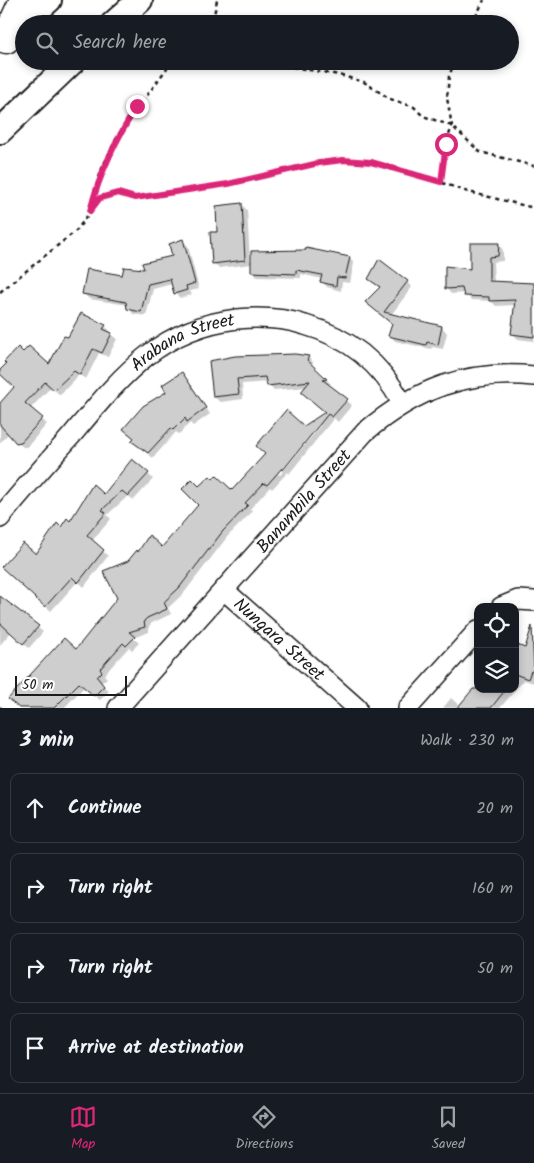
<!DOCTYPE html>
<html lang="en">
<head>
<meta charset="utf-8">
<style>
	:root { --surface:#171b24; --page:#242831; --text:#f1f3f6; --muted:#9ea1a6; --line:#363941; --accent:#db2777 }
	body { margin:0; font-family:Kalam,sans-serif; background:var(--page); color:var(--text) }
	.controls { position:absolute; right:15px; bottom:15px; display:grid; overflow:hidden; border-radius:10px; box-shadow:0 2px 8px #0003 }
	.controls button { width:45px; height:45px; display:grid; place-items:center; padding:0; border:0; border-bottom:1px solid var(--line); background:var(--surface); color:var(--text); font:25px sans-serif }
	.scale { position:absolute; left:15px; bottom:12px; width:112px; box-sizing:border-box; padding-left:5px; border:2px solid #1c1c1c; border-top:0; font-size:14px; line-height:18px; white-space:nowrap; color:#1c1c1c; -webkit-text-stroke:4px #fff; paint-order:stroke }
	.stop { position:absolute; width:15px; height:15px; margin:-11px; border:4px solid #db2777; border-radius:50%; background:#fff }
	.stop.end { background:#db2777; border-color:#fff; box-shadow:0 1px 5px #0008 }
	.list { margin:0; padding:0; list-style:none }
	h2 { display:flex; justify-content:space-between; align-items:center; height:65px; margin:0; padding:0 20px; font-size:21px }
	h2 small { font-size:16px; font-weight:400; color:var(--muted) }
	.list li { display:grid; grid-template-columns:32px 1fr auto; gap:15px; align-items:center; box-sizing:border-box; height:70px; margin:0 10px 10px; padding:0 10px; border:1px solid var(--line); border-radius:10px }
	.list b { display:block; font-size:19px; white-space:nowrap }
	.list em { font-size:16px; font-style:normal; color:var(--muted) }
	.icon { flex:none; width:28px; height:28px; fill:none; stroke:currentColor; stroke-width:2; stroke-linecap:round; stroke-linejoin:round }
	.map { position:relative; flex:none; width:534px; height:708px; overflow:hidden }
	.search { position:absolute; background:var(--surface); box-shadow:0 2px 8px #0003; left:15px; right:15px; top:15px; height:55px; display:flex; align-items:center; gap:12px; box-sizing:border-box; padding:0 18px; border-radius:28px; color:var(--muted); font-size:19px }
	.sheet { height:385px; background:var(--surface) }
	nav { display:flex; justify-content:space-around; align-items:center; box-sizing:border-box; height:70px; border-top:1px solid var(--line); background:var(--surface); font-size:14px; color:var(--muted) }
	nav a { display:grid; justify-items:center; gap:2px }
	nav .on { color:var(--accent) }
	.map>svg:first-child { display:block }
	.shadow { fill:#0003; fill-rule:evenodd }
	.building { fill:#cecece; stroke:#1c1c1c }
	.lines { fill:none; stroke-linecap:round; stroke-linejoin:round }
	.minor-casing { stroke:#1c1c1c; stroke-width:22 }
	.major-casing { stroke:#1c1c1c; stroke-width:28 }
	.highway-casing { stroke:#1c1c1c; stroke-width:31 }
	.path { stroke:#1c1c1c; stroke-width:2.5; stroke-dasharray:4 4; stroke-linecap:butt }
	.minor { stroke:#fff; stroke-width:19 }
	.major { stroke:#fff; stroke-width:24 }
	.highway { stroke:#fff; stroke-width:28 }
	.route { stroke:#db2777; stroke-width:6 }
	.labels { text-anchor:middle; stroke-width:4; stroke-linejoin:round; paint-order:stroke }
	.street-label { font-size:18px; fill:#1c1c1c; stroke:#fff }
</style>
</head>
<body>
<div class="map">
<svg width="534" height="708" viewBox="0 0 534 708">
	<rect width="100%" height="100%" fill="#fff"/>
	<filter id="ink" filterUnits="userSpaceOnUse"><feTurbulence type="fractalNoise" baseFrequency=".02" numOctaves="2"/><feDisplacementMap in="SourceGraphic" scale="10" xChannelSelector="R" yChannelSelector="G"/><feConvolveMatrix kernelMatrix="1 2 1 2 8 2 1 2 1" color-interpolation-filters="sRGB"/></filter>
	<g filter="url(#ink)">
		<!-- shadow -->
		<g class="shadow">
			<path d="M242,205L247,210L250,261L349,258L354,263L350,283L342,282L341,291L327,287L322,281V279L301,274V278L257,277L252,271V264L219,268L213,263L218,233Z"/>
			<path d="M183,241L188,246L199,289L190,291L192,295L180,298L175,293L172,284L153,289L146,316L133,314L128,305L89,299L84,294L123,276L145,271L173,257Z"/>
			<path d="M498,244L503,250V261L493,262L494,282L534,285V341L518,339L513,334L515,305L496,306L491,301L471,300L465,293L451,294L446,288L471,270Z"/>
			<path d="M370,279L407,282L412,287L391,315L442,327L447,333L443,349L432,347L431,349L395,341L390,335L393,325L366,302L380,288Z"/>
			<path d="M105,326L110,331L109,333L117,339L108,357L99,353L86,379L79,375L60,395L51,387L30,409L47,424L27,447H23L8,434L0,443V404L15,387L0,371L18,349L23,354L49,366L68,339Z"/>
			<path d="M308,357L313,362L312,366L331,384L328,385L352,405L338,422L334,418L289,474L288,472L272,489L270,487L250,509L253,511L228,536L184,593L168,608L171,614L152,623L149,626V632L133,638L139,643L132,650L129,647L104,675L107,678L101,683L109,691L100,700L84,687L64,708H19L76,650L118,598L128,562L139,553L162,549L200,505L199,487L232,492L304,427L327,412L307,387L274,390L267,382L242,384L243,399L220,402L214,397L211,362ZM318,425H321L280,475L278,474Z"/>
			<path d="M182,373L210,414L193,426L190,423L179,434L176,432L153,458L133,441Z"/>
			<path d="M148,474L153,479L134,500L128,496L107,515L111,519L92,541L108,556L84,587L78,581L51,611L7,572L36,556L61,528L104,495Z"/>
			<path d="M0,597L43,632L29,648L11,632L0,645Z"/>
			<path d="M528,642L534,644V683L524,680L500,708H443L451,698L460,706L478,686V689H515V646L525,649Z"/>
		</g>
		<!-- building -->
		<g class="building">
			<path d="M242,203L245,260L212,264L210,232H217L216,206Z"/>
			<path d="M183,239L195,283L186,286L187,290L174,294L170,279L148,284L141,312L127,309L126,302L82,294L87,269L122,275L124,267L144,269L142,263L172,256L169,244Z"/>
			<path d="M470,243H499L498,256L489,257V281L534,283V337L511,334L515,300L489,301V297L464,296L462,288L445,289V266L470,269Z"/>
			<path d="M306,248L350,257L345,278L337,277L336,286L320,282L322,275L296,270V274L251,272V251L306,250Z"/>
			<path d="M379,259L408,281L384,312L442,326L438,345L427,342L426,345L388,336L392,324L365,302L380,287L368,279Z"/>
			<path d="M81,313L106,325L103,329L112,333L102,353L93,349L80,375L74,371L54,390L45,382L25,403L43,418L21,442L16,443L0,425V403L14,387L0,374V370L6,364L4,362L18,347L23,352L29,346L49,364L64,336L68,337Z"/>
			<path d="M295,354L309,356L307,360L327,379L323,380L348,399L332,417L328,414L283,470L282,468L267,485L264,483L245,503L248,505L223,531L179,588L164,602L167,609L147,618L144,621L145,627L129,632L135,637L126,646L123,643L100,669L102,672L97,677L104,686L94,696L79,683L54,708H19L8,699L64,638L76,649L117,598L103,571L128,561L137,550L138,552L149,535L162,547L198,505L182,489L192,479L199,486L210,476L213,479L216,475L232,490L265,454L256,446L286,410L304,426L325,412L301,392L310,381L267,386L265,377L237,379L239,394L213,397L209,361L235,356Z"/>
			<path d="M182,372L206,408L187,422L185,418L173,430L171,428L148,453L131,441L134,438L123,429L143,406L166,392L162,385Z"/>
			<path d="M132,459L149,473L128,496L122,491L102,510L106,513L87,535L104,550L78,583L72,577L45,607L1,567L23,543L36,554L57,523L61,527L67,518L70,521L93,484L104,494Z"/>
			<path d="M0,596L39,626L23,644L0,623Z"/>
			<path d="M532,626L534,672L531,671L528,679L515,674V644L525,648Z"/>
			<path d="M473,689H506L491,708H457Z"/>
		</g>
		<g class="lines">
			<!-- minor casing -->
			<g class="minor-casing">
				<g id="minor">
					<path id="s1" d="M0,518C23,489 48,462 72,435C120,378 158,328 237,319C260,317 283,318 305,325C348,337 381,364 402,403"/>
					<path id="s2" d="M224,590L357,708"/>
					<path d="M501,607L518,600L534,601"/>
					<path id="s3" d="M118,708L365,432C416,389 467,369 534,376"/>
					<path d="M408,708L478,630"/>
				</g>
			</g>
			<!-- major casing -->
			<g class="major-casing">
				<g id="major">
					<path d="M113,24L140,0"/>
					<path d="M8,36L49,0"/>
					<path d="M0,131L73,61"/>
				</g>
			</g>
			<!-- highway casing -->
			<g class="highway-casing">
				<path id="highway" d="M6,39L24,0"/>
			</g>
			<!-- path -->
			<g class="path">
				<path d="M213,20L220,24"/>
				<path d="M206,24L213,20L217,0"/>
				<path d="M472,24L484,0"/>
				<path d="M278,61L292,67L339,75L364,82L390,99L414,107L423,116L452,126L480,152L534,166"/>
				<path d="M441,182L446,144L452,126L447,98L449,76L455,61"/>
				<path d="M90,209L102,169L118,136L172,61"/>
				<path d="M0,292L77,230L100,198L118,193L135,198L228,184L319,163L343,160L371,162L423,176L465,191L534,208"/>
				<path d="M0,707L1,708"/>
			</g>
			<!-- minor -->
			<use href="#minor" class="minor"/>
			<!-- major -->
			<use href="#major" class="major"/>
			<!-- highway -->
			<use href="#highway" class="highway"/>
		</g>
	</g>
	<g class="lines" filter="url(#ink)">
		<!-- route -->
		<path class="route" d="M137,106C116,140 100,172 90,211L100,198L118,193L135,198L228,184L319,163L343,160L371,162L441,182L446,144"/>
	</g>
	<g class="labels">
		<!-- street labels -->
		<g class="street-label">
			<text dy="6" stroke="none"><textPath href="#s1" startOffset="258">Arabana Street</textPath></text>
			<text dy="6" stroke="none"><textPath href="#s3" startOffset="278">Banambila Street</textPath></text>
			<text dy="6" stroke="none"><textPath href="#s2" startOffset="74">Nungara Street</textPath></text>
		</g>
	</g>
</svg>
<div class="controls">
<button><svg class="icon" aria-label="locate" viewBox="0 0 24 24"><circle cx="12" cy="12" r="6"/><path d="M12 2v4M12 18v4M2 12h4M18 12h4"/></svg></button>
<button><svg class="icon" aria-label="layers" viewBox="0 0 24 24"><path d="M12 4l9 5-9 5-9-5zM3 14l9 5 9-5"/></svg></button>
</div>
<div class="scale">50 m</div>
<div class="stop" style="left:446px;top:144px"></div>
<div class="stop end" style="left:137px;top:106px"></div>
<div class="search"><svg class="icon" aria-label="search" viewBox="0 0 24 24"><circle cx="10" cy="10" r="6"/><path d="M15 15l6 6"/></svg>Search here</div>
</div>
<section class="sheet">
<h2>3 min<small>Walk · 230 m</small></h2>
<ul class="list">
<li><svg class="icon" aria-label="ahead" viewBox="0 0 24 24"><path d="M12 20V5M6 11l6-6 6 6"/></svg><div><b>Continue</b></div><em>20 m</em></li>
<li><svg class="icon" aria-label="right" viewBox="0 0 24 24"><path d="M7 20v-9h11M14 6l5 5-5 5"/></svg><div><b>Turn right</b></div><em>160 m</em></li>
<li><svg class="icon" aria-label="right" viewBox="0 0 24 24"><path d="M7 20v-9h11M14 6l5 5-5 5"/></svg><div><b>Turn right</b></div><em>50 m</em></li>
<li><svg class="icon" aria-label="arrive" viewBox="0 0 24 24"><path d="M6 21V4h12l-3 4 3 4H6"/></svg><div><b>Arrive at destination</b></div></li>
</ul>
</section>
<nav>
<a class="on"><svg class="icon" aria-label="map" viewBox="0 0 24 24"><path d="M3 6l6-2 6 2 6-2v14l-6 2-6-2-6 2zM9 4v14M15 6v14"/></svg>Map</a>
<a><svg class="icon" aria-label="directions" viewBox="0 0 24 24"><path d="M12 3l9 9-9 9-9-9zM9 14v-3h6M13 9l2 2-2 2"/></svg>Directions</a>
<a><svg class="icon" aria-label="saved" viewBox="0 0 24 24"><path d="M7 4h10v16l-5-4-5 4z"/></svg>Saved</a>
</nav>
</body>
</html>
